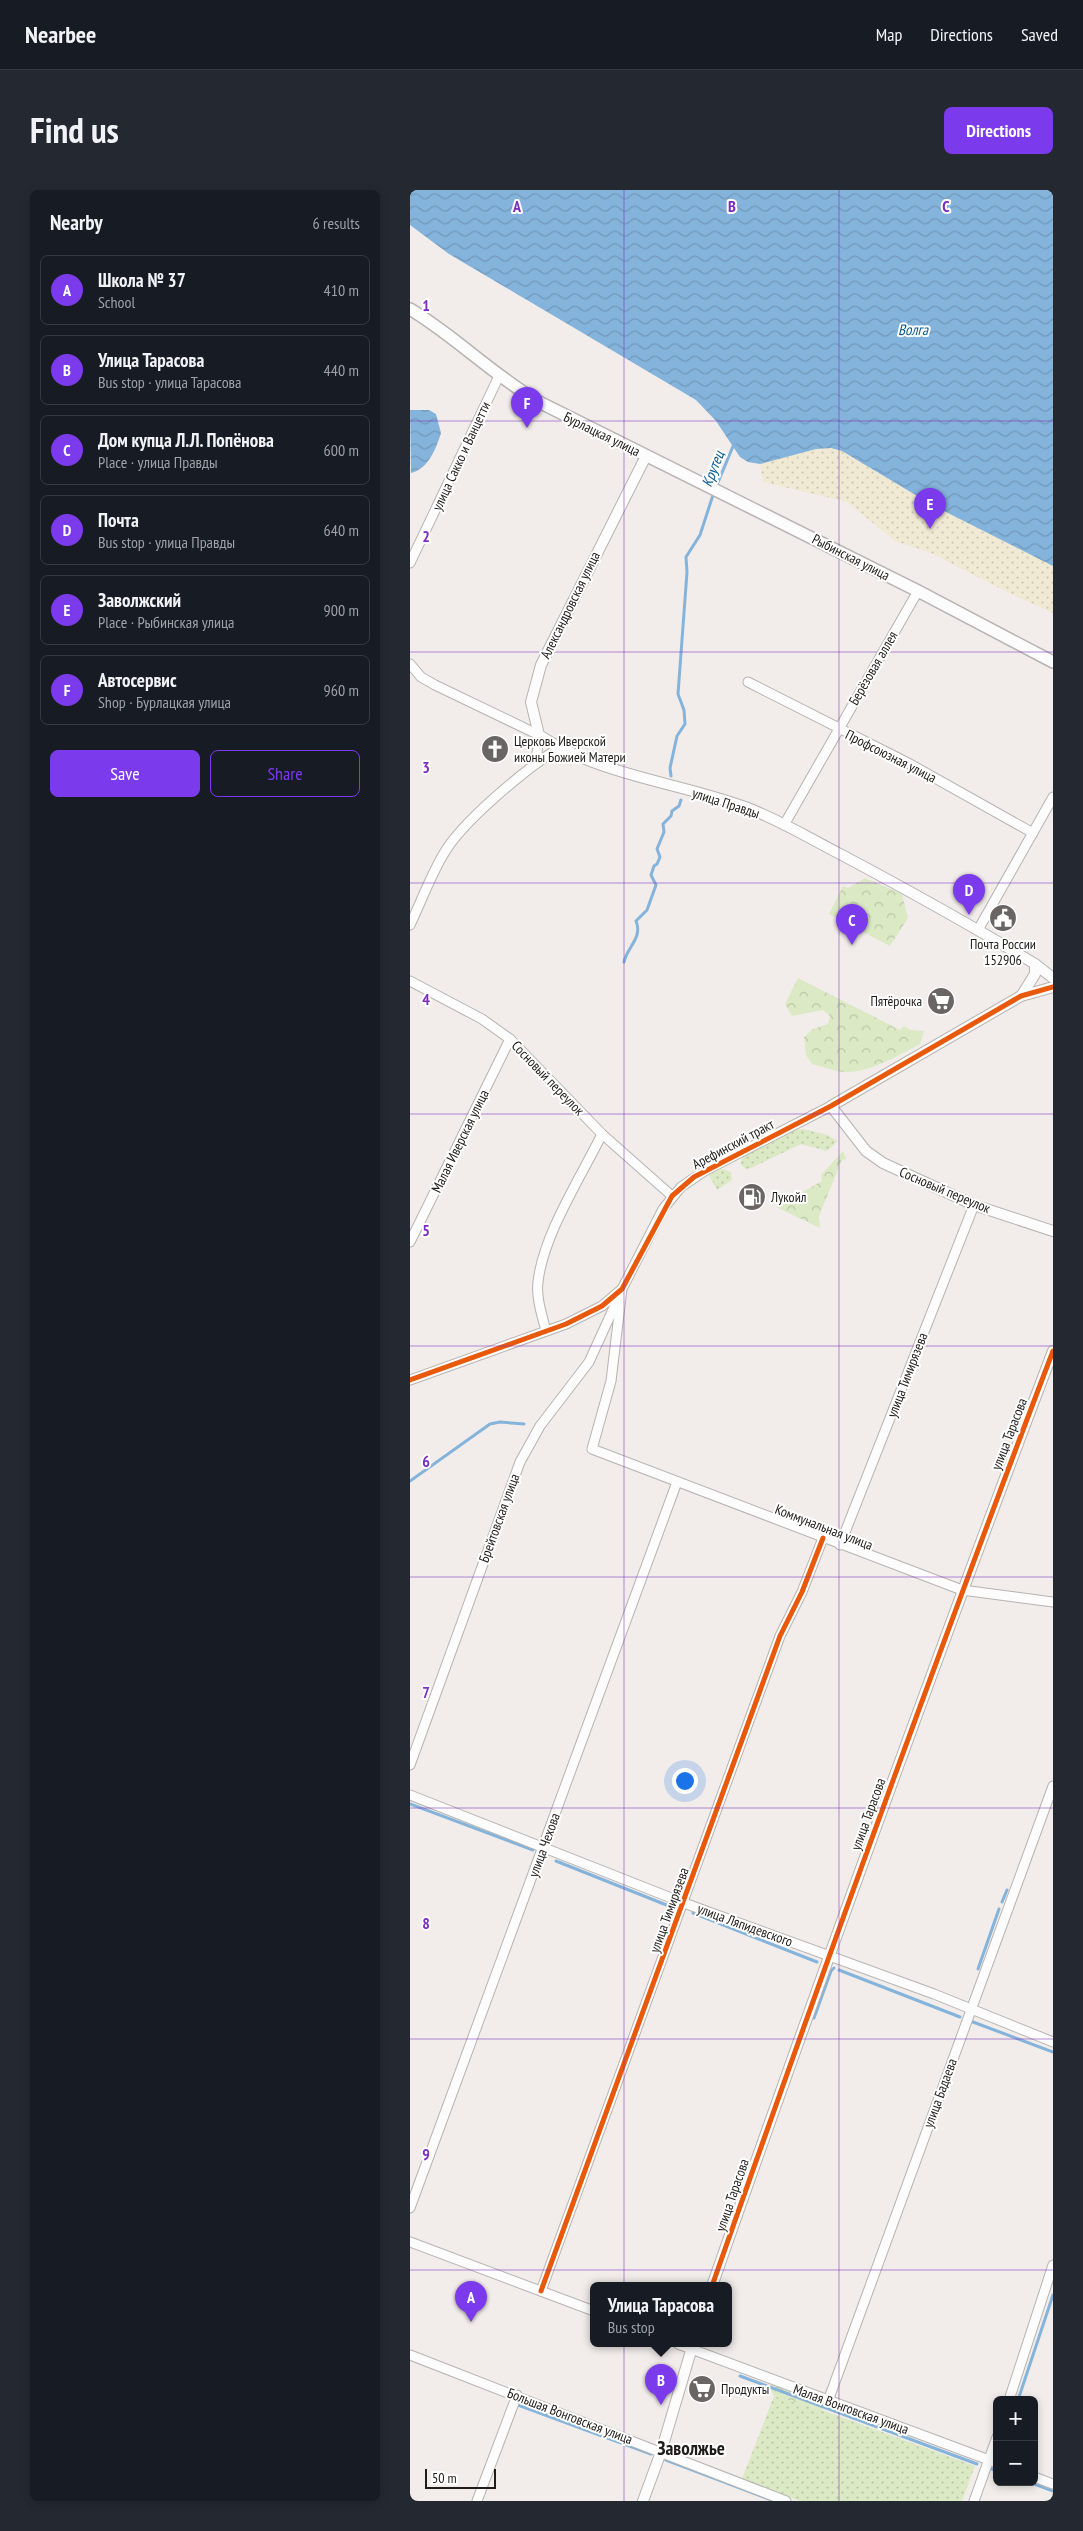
<!DOCTYPE html>
<html lang="en">
<head>
<meta charset="utf-8">
<style>
	:root { --surface:#171b24; --page:#242831; --text:#f1f3f6; --muted:#9ea1a6; --line:#363941; --accent:#7c3aed }
	body { margin:0; font-family:"PT Sans Narrow",sans-serif; background:var(--page); color:var(--text) }
	.controls { position:absolute; right:15px; bottom:15px; display:grid; overflow:hidden; border-radius:8px; box-shadow:0 2px 8px #0003 }
	.controls button { width:45px; height:45px; display:grid; place-items:center; padding:0; border:0; border-bottom:1px solid var(--line); background:var(--surface); color:var(--text); font:25px sans-serif }
	.scale { position:absolute; left:15px; bottom:12px; width:71px; box-sizing:border-box; padding-left:5px; border:2px solid #1f1c1a; border-top:0; font-size:14px; line-height:18px; white-space:nowrap; color:#1f1c1a; -webkit-text-stroke:4px #fff; paint-order:stroke }
	.you { position:absolute; left:274px; top:1590px; width:18px; height:18px; margin:-12px; border:4px solid #fff; border-radius:50%; background:#1a73e8; box-shadow:0 0 0 8px #1a73e833 }
	.badge { display:grid; place-items:center; width:32px; height:32px; border-radius:50%; background:var(--accent); color:#fff; font-size:16px; font-weight:700 }
	.pin { position:absolute; translate:-50% -41px; filter:drop-shadow(0 1px 2px #0008) }
	.pin::after { content:''; position:absolute; top:26px; width:18px; height:15px; background:inherit; clip-path:polygon(0 0,100% 0,50% 100%) }
	.popup { position:absolute; left:180px; top:2092px; width:142px; height:65px; box-sizing:border-box; display:grid; place-content:center; border-radius:8px; background:var(--surface); filter:drop-shadow(0 1px 4px #0005); font-size:16px; white-space:nowrap; color:var(--muted) }
	.popup b { font-size:19px; color:var(--text) }
	.popup::after { content:''; position:absolute; left:50%; top:100%; margin-left:-10px; border:10px solid transparent; border-top-color:var(--surface) }
	.list { margin:0; padding:0; list-style:none }
	h2 { display:flex; justify-content:space-between; align-items:center; height:65px; margin:0; padding:0 20px; font-size:21px }
	h2 small { font-size:16px; font-weight:400; color:var(--muted) }
	.list li { display:grid; grid-template-columns:32px 1fr auto; gap:15px; align-items:center; box-sizing:border-box; height:70px; margin:0 10px 10px; padding:0 10px; border:1px solid var(--line); border-radius:8px }
	.list b { display:block; font-size:19px; white-space:nowrap }
	.list p { margin:0; font-size:16px; white-space:nowrap; color:var(--muted) }
	.list em { font-size:16px; font-style:normal; color:var(--muted) }
	.actions { display:flex; gap:10px; padding:15px 20px }
	.actions a { flex:1; padding:11px 0; border:1px solid var(--accent); border-radius:8px; text-align:center; font-size:18px; color:var(--accent) }
	.actions .main { background:var(--accent); color:#fff }
	.map { position:relative; flex:none; width:643px; height:2311px; overflow:hidden; border-radius:8px }
	header { display:flex; align-items:center; gap:30px; box-sizing:border-box; height:70px; padding:0 25px; background:var(--surface); border-bottom:1px solid var(--line) }
	header strong { font-size:24px }
	nav { display:flex; gap:28px; margin-inline-start:auto; font-size:18px }
	.intro { display:flex; align-items:center; justify-content:space-between; box-sizing:border-box; height:120px; padding:0 30px }
	h1 { margin:0; font-size:35px }
	.button { padding:12px 22px; border-radius:8px; background:var(--accent); color:#fff; font-size:18px; font-weight:700 }
	main { display:flex; gap:30px; padding:0 30px }
	aside { flex:1; background:var(--surface); border-radius:8px; box-shadow:0 2px 8px #0003 }
	.map>svg:first-child { display:block }
	.grass { fill:url(#grass-dots) }
	.forest { fill:url(#forest-crowns) }
	.sand { fill:url(#sand-dots) }
	.water { fill:url(#water-waves) }
	.lines { fill:none; stroke-linecap:round; stroke-linejoin:round }
	.stream { stroke:#84b3db; stroke-width:3 }
	.minor-casing { stroke:#b6b3b0; stroke-width:11 }
	.tertiary-casing { stroke:#b6b3b0; stroke-width:12 }
	.secondary-casing { stroke:#b6b3b0; stroke-width:14 }
	.minor { stroke:#fdfcfc; stroke-width:9 }
	.tertiary { stroke:#fdfcfc; stroke-width:10 }
	.secondary { stroke:#fdfcfc; stroke-width:11 }
	.cycleway-casing { stroke:#fff; stroke-width:8 }
	.cycleway { stroke:#e8590c; stroke-width:5 }
	.grid { fill:none; stroke:#7b2cbf; stroke-width:1; stroke-opacity:0.55 }
	.labels { text-anchor:middle; stroke-width:4; stroke-linejoin:round; paint-order:stroke }
	.street-label { font-size:14px; fill:#1f1c1a; stroke:#fff }
	.poi-label { font-size:14px; fill:#1f1c1a; stroke:#fff; text-anchor:start }
	.water-label { font-size:15px; font-style:italic; fill:#065a90; stroke:#fff }
	.district-label { font-size:19px; font-weight:bold; fill:#1f1c1a; stroke:#fff }
	.grid-label { font-size:16px; text-anchor:middle; font-weight:bold; fill:#7b2cbf; stroke:#fff; stroke-width:4; stroke-linejoin:round; paint-order:stroke }
</style>
</head>
<body>
<header>
<strong>Nearbee</strong>
<nav><a>Map</a><a>Directions</a><a>Saved</a></nav>
</header>
<div class="intro"><h1>Find us</h1><a class="button">Directions</a></div>
<main>
<aside>
<h2>Nearby<small>6 results</small></h2>
<ul class="list">
<li><span class="badge">A</span><div><b>Школа № 37</b><p>School</p></div><em>410 m</em></li>
<li><span class="badge">B</span><div><b>Улица Тарасова</b><p>Bus stop · улица Тарасова</p></div><em>440 m</em></li>
<li><span class="badge">C</span><div><b>Дом купца Л.Л. Попёнова</b><p>Place · улица Правды</p></div><em>600 m</em></li>
<li><span class="badge">D</span><div><b>Почта</b><p>Bus stop · улица Правды</p></div><em>640 m</em></li>
<li><span class="badge">E</span><div><b>Заволжский</b><p>Place · Рыбинская улица</p></div><em>900 m</em></li>
<li><span class="badge">F</span><div><b>Автосервис</b><p>Shop · Бурлацкая улица</p></div><em>960 m</em></li>
</ul>
<div class="actions"><a class="main">Save</a><a>Share</a></div>
</aside>
<div class="map">
<svg width="643" height="2311" viewBox="0 0 643 2311">
	<defs>
		<pattern id="grass-dots" width="8" height="8" patternUnits="userSpaceOnUse" patternTransform="scale(1.25)"><rect width="8" height="8" fill="#dbe9c5"/><path d="M2 2h.1M6 6h.1" fill="none" stroke="#bcc7a9" stroke-width="1.8" stroke-linecap="round"/></pattern>
		<pattern id="forest-crowns" width="20" height="18" patternUnits="userSpaceOnUse" patternTransform="scale(1.25)"><rect width="20" height="18" fill="#dbe9c5"/><path d="M2 6a3 3 0 1 1 6 0M12 15a3 3 0 1 1 6 0" fill="none" stroke="#bcc7a9"/></pattern>
		<pattern id="sand-dots" width="8" height="8" patternUnits="userSpaceOnUse" patternTransform="scale(1.25)"><rect width="8" height="8" fill="#f0e9d3"/><path d="M2 2h.1M6 6h.1" fill="none" stroke="#cdc7b5" stroke-width="1.8" stroke-linecap="round"/></pattern>
		<pattern id="water-waves" width="16" height="10" patternUnits="userSpaceOnUse" patternTransform="scale(1.25)"><rect width="16" height="10" fill="#84b3db"/><path d="M0 5q4-4 8 0t8 0" fill="none" stroke="#7299bb"/></pattern>
	</defs>
	<rect width="100%" height="100%" fill="#f2edea"/>
	<!-- grass -->
	<g class="grass">
		<path d="M394,939L417,945L428,951L417,961L391,954L341,978L336,979L330,974L333,966L383,940Z"/>
		<path d="M312,979L321,982L322,990L307,1000L299,985Z"/>
		<path d="M364,2206L412,2220L565,2276L552,2311H390L332,2289Z"/>
	</g>
	<!-- forest -->
	<g class="forest">
		<path d="M455,688L492,704L498,728L480,756L419,724L433,696L438,698Z"/>
		<path d="M388,788L490,840L494,836L501,840L514,841L510,854C491,864 459,883 436,882C425,882 412,876 402,874L396,865L394,847L403,839L418,834L420,826L413,820L382,826L375,814Z"/>
		<path d="M433,961L436,969L432,970L409,1026L410,1038L366,1017L412,991L411,985Z"/>
		<path d="M364,2192L412,2210L414,2214L412,2220L364,2206L359,2197Z"/>
	</g>
	<!-- sand -->
	<path class="sand" d="M421,258L432,261L524,316L643,376V423L593,400L523,364L485,351L437,312L353,292L350,274L406,259Z"/>
	<!-- water -->
	<g class="water">
		<path d="M0,0H643V376L524,316L432,261L421,258L406,259L350,274L338,272L330,267L306,231L286,210L39,64L0,35Z"/>
		<path d="M0,220H19L26,224L31,243C26,259 18,279 1,283Z"/>
	</g>
	<g class="lines">
		<!-- stream -->
		<g class="stream">
			<path d="M306,297L324,254"/>
			<path d="M261,586L260,578L267,546L275,534L274,520L268,504L277,382L276,367L290,345L304,302"/>
			<path d="M214,772C217,757 233,748 226,731L237,720L246,695L241,685L244,676L247,674L250,667L247,659L254,642L253,634L261,626L262,621L269,616L271,610"/>
			<path d="M0,1291L80,1234L90,1232L114,1234"/>
			<path d="M0,1614L123,1660"/>
			<path d="M146,1671L264,1718"/>
			<path d="M592,1712L597,1700"/>
			<path d="M283,1723L407,1772"/>
			<path d="M568,1779L589,1719"/>
			<path d="M429,1780L550,1827"/>
			<path d="M404,1828L421,1781L424,1778"/>
			<path d="M563,1832L643,1862"/>
			<path d="M330,2186L567,2274"/>
			<path d="M608,2210L643,2105"/>
			<path d="M108,2215L241,2264"/>
			<path d="M256,2270L364,2311"/>
			<path d="M582,2279L587,2281"/>
			<path d="M619,2292L643,2301"/>
		</g>
		<!-- minor casing -->
		<g class="minor-casing">
			<g id="minor">
				<path d="M0,373L89,186"/>
				<path d="M0,474L11,487L25,495L129,545L126,572"/>
				<path d="M338,492L500,574L623,643"/>
				<path d="M374,635L508,401"/>
				<path d="M0,735C11,712 20,687 33,665C51,632 117,578 149,558"/>
				<path d="M568,740L643,607"/>
				<path d="M0,791L72,829L100,849L192,944L262,1006"/>
				<path d="M0,1052L100,849"/>
				<path d="M212,1099L201,1191L182,1259L552,1400L643,1412"/>
				<path d="M136,1141C132,1125 126,1108 128,1092C133,1045 171,987 192,944"/>
				<path d="M0,1190L156,1134L192,1116L212,1099L253,1019L271,997L296,980L421,916"/>
				<path d="M430,1355L564,1015"/>
				<path d="M0,1575L110,1272L130,1236L179,1172L206,1113"/>
				<path d="M0,1605L274,1713L524,1804L643,1852"/>
				<path d="M0,2018L267,1292"/>
				<path d="M0,2052L184,2121"/>
				<path d="M131,2101L370,1446L392,1402L413,1348"/>
				<path d="M268,2154L587,2273"/>
				<path d="M0,2165L376,2311"/>
				<path d="M599,2210L643,2075"/>
				<path d="M418,2211L643,1596"/>
				<path d="M624,2287L643,2294"/>
				<path d="M67,2311L107,2205"/>
				<path d="M564,2311L587,2247"/>
			</g>
		</g>
		<!-- tertiary casing -->
		<g class="tertiary-casing">
			<g id="tertiary">
				<path d="M236,266L131,475L121,512L129,545C191,586 267,592 335,617C368,629 399,648 430,664C496,699 561,735 625,774L643,788"/>
				<path d="M643,797L611,806L421,916L456,961L473,973L564,1015L643,1041"/>
				<path d="M612,805L625,784V774"/>
				<path d="M302,2096C412,1783 525,1471 643,1161"/>
				<path d="M233,2311L251,2262L283,2154"/>
			</g>
		</g>
		<!-- secondary casing -->
		<g class="secondary-casing">
			<path id="secondary" d="M0,119C46,147 83,185 129,212L508,401L643,472"/>
		</g>
		<!-- minor -->
		<use href="#minor" class="minor"/>
		<!-- tertiary -->
		<use href="#tertiary" class="tertiary"/>
		<!-- secondary -->
		<use href="#secondary" class="secondary"/>
		<!-- cycleway casing -->
		<g class="cycleway-casing">
			<g id="cycleway">
				<path d="M0,1190L156,1134L192,1116L212,1099L262,1006L284,987L421,916L611,806L643,797"/>
				<path d="M302,2096C412,1783 525,1471 643,1161"/>
				<path d="M131,2101L370,1446L392,1402L413,1348"/>
			</g>
		</g>
		<!-- cycleway -->
		<use href="#cycleway" class="cycleway"/>
	</g>
	<!-- grid -->
	<path class="grid" d="M214,0V2311M429,0V2311M0,231H643M0,462H643M0,693H643M0,924H643M0,1156H643M0,1387H643M0,1618H643M0,1849H643M0,2080H643"/>
	<!-- icons -->
	<defs>
		<g id="church-disc" transform="scale(1.4375)"><circle r="9.5" fill="#696563" stroke="#fff"/><path d="M-1.2-6h2.4v3.5h3.3v2.4h-3.3V6h-2.4V-.1h-3.3v-2.4h3.3Z" fill="#fff"/></g>
		<g id="civic-disc" transform="scale(1.4375)"><circle r="9.5" fill="#696563" stroke="#fff"/><path d="M-.6-6.5H3V-4.5H.6V-3L4-1V1h2V6H-6V1h2V-1L-.6-3ZM-1.2 2.5V6h2.4V2.5Z" fill="#fff"/></g>
		<g id="supermarket-disc" transform="scale(1.4375)"><circle r="9.5" fill="#696563" stroke="#fff"/><path d="M-6-5.5h2.5l.6 2H6L4.5 2H-2.5L-4.4-4H-6ZM-1.5 3.2a1.3 1.3 0 1 0 .1 0ZM3 3.2a1.3 1.3 0 1 0 .1 0Z" fill="#fff"/></g>
		<g id="fuel-disc" transform="scale(1.4375)"><circle r="9.5" fill="#696563" stroke="#fff"/><path d="M-5.5-6h7V0h2V4h1.3V-2.5L3-4.5l.8-.8L6-3V5H2.5V1h-1V6h-7ZM-4.2-4.7v3.2H.2V-4.7Z" fill="#fff"/></g>
	</defs>
	<g fill-rule="evenodd">
		<use href="#church-disc" x="85" y="559"/>
		<use href="#civic-disc" x="593" y="728"/>
		<use href="#supermarket-disc" x="531" y="811"/>
		<use href="#fuel-disc" x="342" y="1007"/>
		<use href="#supermarket-disc" x="292" y="2199"/>
	</g>
	<g class="labels">
		<!-- street labels -->
		<g class="street-label">
			<text transform="translate(192 244) rotate(26)" y="5">Бурлацкая улица</text>
			<text transform="translate(51 266) rotate(-65)" y="5">улица Сакко и Ванцетти</text>
			<text transform="translate(441 367) rotate(27)" y="5">Рыбинская улица</text>
			<text transform="translate(160 415) rotate(-64)" y="5">Александровская улица</text>
			<text transform="translate(463 478) rotate(-60)" y="5">Берёзовая аллея</text>
			<text transform="translate(481 566) rotate(27)" y="5">Профсоюзная улица</text>
			<text transform="translate(316 613) rotate(18)" y="5">улица Правды</text>
			<text transform="translate(138 888) rotate(46)" y="5">Сосновый переулок</text>
			<text transform="translate(50 951) rotate(-64)" y="5">Малая Иверская улица</text>
			<text transform="translate(323 954) rotate(-28)" y="5">Арефинский тракт</text>
			<text transform="translate(535 1000) rotate(23)" y="5">Сосновый переулок</text>
			<text transform="translate(497 1185) rotate(-69)" y="5">улица Тимирязева</text>
			<text transform="translate(599 1244) rotate(-69)" y="5">улица Тарасова</text>
			<text transform="translate(89 1328) rotate(-70)" y="5">Брейтовская улица</text>
			<text transform="translate(414 1337) rotate(21)" y="5">Коммунальная улица</text>
			<text transform="translate(458 1624) rotate(-70)" y="5">улица Тарасова</text>
			<text transform="translate(134 1655) rotate(-70)" y="5">улица Чехова</text>
			<text transform="translate(259 1720) rotate(-70)" y="5">улица Тимирязева</text>
			<text transform="translate(335 1735) rotate(20)" y="5">улица Ляпидевского</text>
			<text transform="translate(530 1903) rotate(-70)" y="5">улица Бадаева</text>
			<text transform="translate(322 2005) rotate(-71)" y="5">улица Тарасова</text>
			<text transform="translate(441 2219) rotate(20)" y="5">Малая Вонговская улица</text>
			<text transform="translate(160 2226) rotate(21)" y="5">Большая Вонговская улица</text>
		</g>
		<!-- poi labels -->
		<g class="poi-label">
			<text x="104" y="556">Церковь Иверской<tspan x="104" dy="16">иконы Божией Матери</tspan></text>
			<text x="593" y="759" text-anchor="middle">Почта России<tspan x="593" dy="16">152906</tspan></text>
			<text x="512" y="816" text-anchor="end">Пятёрочка</text>
			<text x="361" y="1012">Лукойл</text>
			<text x="311" y="2204">Продукты</text>
		</g>
		<!-- water labels -->
		<g class="water-label">
			<text x="503" y="145">Волга</text>
			<text transform="translate(303 279) rotate(-69)" y="5">Крутец</text>
		</g>
		<!-- district labels -->
		<g class="district-label">
			<text x="281" y="2265">Заволжье</text>
		</g>
	</g>
	<g class="grid-label">
		<text x="107" y="22">A</text>
		<text x="322" y="22">B</text>
		<text x="536" y="22">C</text>
		<text x="16" y="121">1</text>
		<text x="16" y="352">2</text>
		<text x="16" y="583">3</text>
		<text x="16" y="815">4</text>
		<text x="16" y="1046">5</text>
		<text x="16" y="1277">6</text>
		<text x="16" y="1508">7</text>
		<text x="16" y="1739">8</text>
		<text x="16" y="1970">9</text>
	</g>
</svg>
<div class="controls">
<button>+</button>
<button>−</button>
</div>
<div class="scale">50 m</div>
<div class="you"></div>
<div class="pin badge" style="left:61px;top:2132px">A</div>
<div class="pin badge" style="left:251px;top:2215px">B</div>
<div class="popup"><b>Улица Тарасова</b>Bus stop</div>
<div class="pin badge" style="left:442px;top:755px">C</div>
<div class="pin badge" style="left:559px;top:725px">D</div>
<div class="pin badge" style="left:520px;top:339px">E</div>
<div class="pin badge" style="left:117px;top:238px">F</div>
</div>
</main>
</body>
</html>
